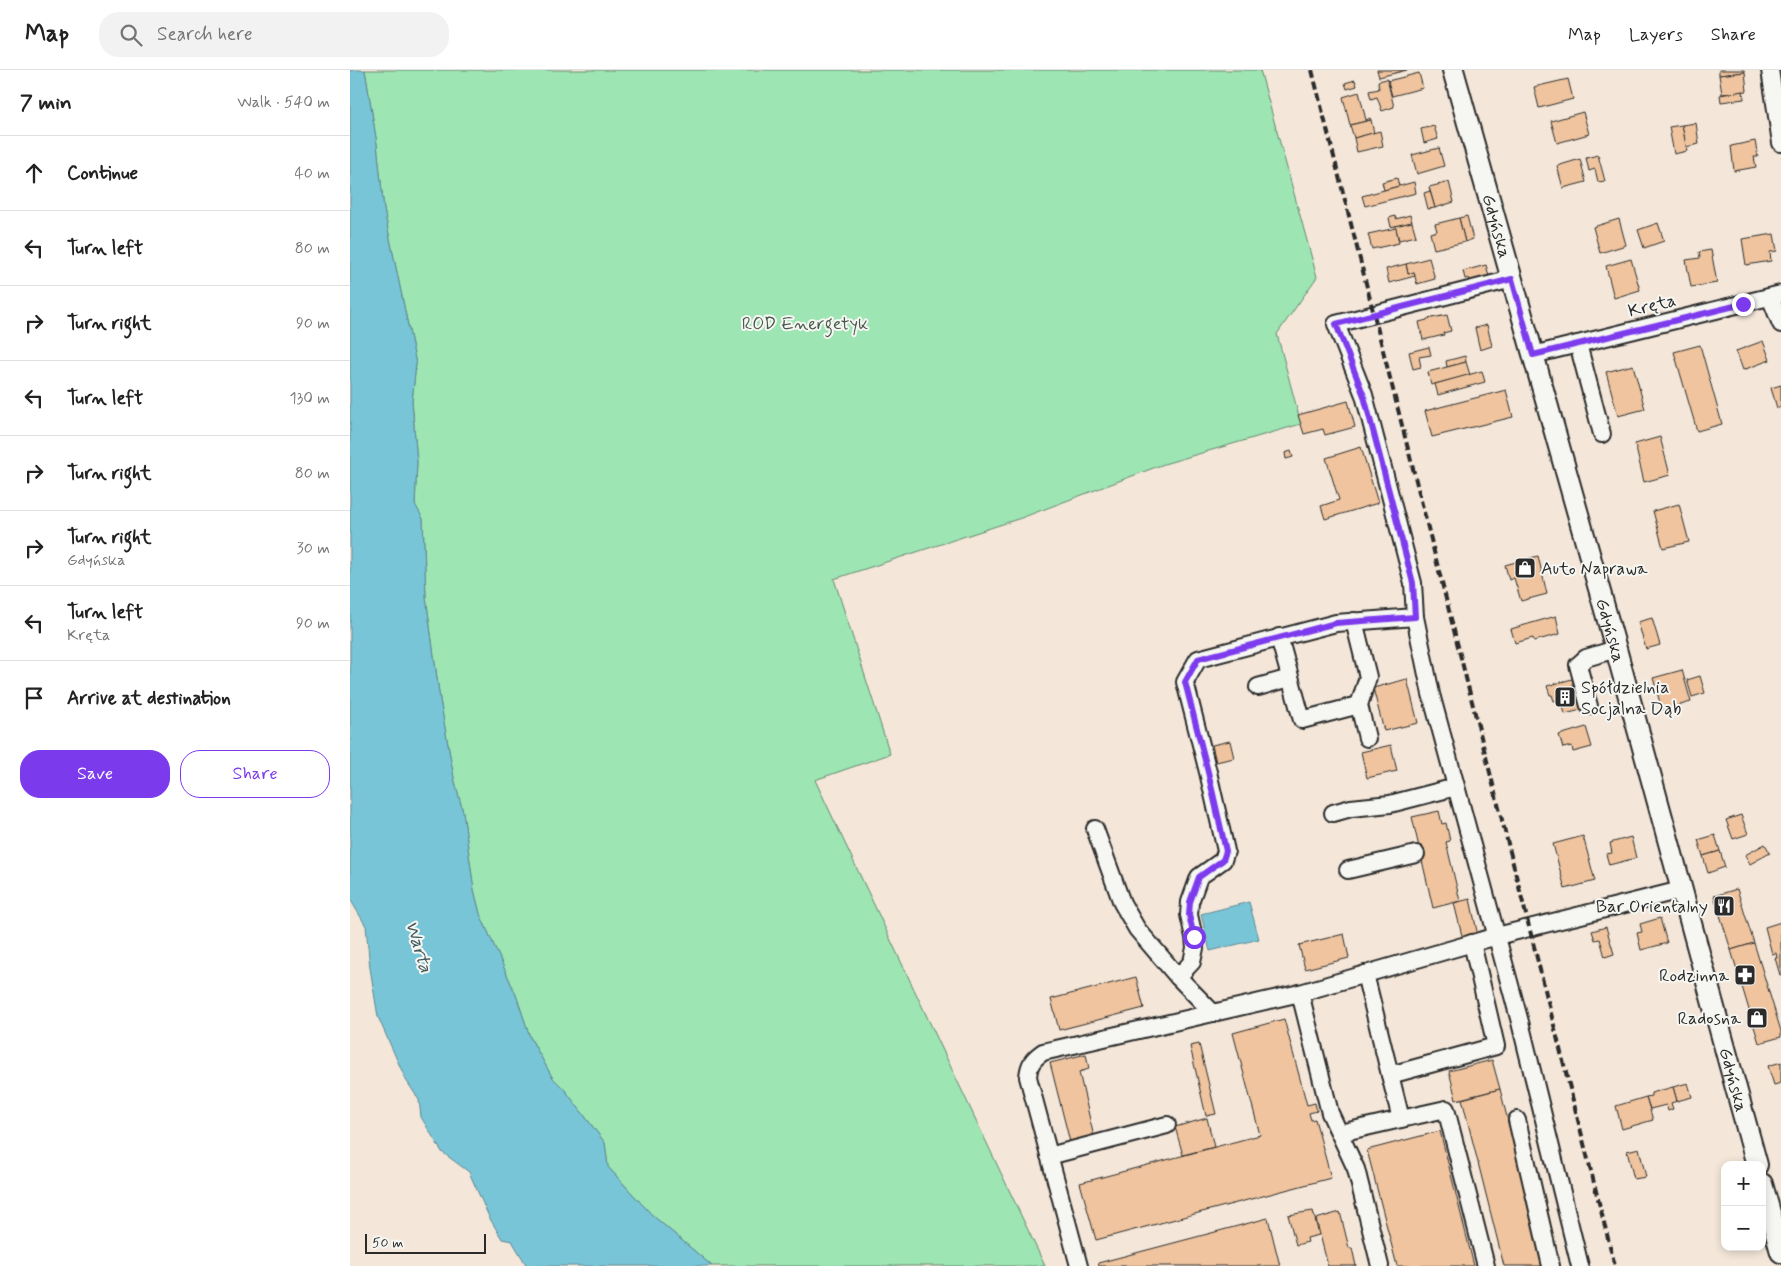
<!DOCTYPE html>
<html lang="en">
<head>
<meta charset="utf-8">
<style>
	:root { --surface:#fff; --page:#f2f2f2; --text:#222; --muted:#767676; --line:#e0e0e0; --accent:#7c3aed }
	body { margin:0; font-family:Mynerve,sans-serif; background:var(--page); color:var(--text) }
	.controls { position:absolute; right:15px; bottom:15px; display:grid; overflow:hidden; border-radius:10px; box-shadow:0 2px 8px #0003 }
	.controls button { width:45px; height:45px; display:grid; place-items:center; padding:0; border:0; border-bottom:1px solid var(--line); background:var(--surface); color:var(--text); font:25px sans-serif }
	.scale { position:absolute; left:15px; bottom:12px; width:121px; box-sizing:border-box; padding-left:5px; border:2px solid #2b2b2b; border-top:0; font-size:14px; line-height:18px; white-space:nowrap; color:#2b2b2b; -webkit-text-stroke:4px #f6f6f2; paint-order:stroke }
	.stop { position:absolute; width:15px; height:15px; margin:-11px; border:4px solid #7c3aed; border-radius:50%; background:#fff }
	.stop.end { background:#7c3aed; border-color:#fff; box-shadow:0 1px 5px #0008 }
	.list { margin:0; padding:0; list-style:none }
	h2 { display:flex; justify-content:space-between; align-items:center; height:65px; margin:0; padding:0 20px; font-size:21px }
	h2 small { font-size:16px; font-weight:400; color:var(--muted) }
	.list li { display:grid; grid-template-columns:32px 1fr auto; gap:15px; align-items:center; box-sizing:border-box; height:75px; padding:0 20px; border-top:1px solid var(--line) }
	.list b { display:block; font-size:19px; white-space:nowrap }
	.list p { margin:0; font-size:16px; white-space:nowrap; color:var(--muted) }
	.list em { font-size:16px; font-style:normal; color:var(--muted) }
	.actions { display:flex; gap:10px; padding:15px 20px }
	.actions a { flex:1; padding:11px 0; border:1px solid var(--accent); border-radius:20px; text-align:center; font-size:18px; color:var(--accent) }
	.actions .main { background:var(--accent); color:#fff }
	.icon { flex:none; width:28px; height:28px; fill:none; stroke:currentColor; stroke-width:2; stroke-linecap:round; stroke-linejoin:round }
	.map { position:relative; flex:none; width:1431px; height:1196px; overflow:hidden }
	header { display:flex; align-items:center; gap:30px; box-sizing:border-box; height:70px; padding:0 25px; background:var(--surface); border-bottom:1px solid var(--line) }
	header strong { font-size:24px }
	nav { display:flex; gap:28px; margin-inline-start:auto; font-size:18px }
	.search { width:350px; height:45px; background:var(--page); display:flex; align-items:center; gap:12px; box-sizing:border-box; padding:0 18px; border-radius:20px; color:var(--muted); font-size:19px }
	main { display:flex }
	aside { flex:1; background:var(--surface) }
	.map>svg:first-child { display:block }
	.green { fill:#9de5b3; stroke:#64886f }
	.water { fill:#79c5d8; stroke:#5a8793 }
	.building { fill:#efc49e; stroke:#2b2b2b }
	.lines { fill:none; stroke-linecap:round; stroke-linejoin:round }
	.minor-casing { stroke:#2b2b2b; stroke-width:20 }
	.major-casing { stroke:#2b2b2b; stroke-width:24 }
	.minor { stroke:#f6f6f2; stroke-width:16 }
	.major { stroke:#f6f6f2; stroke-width:20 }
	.rail { stroke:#2b2b2b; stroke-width:4; stroke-dasharray:8 4; stroke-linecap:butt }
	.route { stroke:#7c3aed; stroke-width:6 }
	.labels { text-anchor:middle; stroke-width:4; stroke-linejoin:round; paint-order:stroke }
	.street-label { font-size:18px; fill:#2b2b2b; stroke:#f6f6f2 }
	.park-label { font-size:18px; fill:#485a4d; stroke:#f6f6f2 }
	.poi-label { font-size:18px; fill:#2b2b2b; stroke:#f6f6f2; text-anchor:end }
	.water-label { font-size:19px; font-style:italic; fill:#42595f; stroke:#f6f6f2 }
</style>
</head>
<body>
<header>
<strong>Map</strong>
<div class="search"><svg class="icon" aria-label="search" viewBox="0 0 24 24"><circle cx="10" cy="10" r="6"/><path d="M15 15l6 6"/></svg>Search here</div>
<nav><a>Map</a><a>Layers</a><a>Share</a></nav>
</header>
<main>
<aside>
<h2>7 min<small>Walk · 540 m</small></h2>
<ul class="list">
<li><svg class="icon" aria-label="ahead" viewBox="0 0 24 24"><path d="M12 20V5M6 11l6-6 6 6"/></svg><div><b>Continue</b></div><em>40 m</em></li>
<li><svg class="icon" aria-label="left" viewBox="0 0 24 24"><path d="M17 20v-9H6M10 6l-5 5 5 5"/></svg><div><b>Turn left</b></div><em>80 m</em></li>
<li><svg class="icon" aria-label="right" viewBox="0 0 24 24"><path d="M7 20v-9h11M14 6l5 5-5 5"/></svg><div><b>Turn right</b></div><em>90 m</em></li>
<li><svg class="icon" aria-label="left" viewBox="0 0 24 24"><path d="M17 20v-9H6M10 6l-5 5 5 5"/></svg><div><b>Turn left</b></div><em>130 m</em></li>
<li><svg class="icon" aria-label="right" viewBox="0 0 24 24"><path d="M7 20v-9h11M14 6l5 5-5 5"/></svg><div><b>Turn right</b></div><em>80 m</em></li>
<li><svg class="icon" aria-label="right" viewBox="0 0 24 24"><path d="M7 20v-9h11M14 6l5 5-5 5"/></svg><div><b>Turn right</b><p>Gdyńska</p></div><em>30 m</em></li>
<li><svg class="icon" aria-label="left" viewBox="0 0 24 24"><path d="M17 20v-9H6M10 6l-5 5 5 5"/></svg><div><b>Turn left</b><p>Kręta</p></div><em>90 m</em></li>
<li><svg class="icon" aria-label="arrive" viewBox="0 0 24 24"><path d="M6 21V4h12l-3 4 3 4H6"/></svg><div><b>Arrive at destination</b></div></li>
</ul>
<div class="actions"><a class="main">Save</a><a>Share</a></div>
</aside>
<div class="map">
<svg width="1431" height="1196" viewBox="0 0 1431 1196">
	<rect width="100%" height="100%" fill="#f4e7d9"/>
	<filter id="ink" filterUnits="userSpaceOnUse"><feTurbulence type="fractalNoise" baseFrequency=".02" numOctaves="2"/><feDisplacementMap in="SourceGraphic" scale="10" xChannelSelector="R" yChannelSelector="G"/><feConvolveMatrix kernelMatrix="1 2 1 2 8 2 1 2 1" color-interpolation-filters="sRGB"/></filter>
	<g filter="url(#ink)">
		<!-- green -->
		<path class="green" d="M15,0H910L967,207L927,264L951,354L814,394L671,448L484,509L540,684L465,710L695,1196H362L301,1144L258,1097L255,1073L215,1020L202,1007L180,967L166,925L130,844L124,820L113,742L104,708L90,630L76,527L73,449L65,435L67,393L62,331L66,294L34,140L27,74Z"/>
		<!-- water -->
		<g class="water">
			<path d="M0,0H15L27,74L34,140L66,294L62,331L67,393L65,434L73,449L76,527L90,630L104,708L113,742L124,820L130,844L166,925L180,967L202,1007L215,1020L255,1073L258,1097L301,1144L362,1196H177L162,1171L152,1169L139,1147L119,1102L92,1082L71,1047L69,1030L56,1010L28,947L20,898L16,856L0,829Z"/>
			<path d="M899,832L909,869L860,881L851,844Z"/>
		</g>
		<!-- building -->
		<g class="building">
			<path d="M1027,0H1057L1029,7Z"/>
			<path d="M1369,0H1394L1395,2L1369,5Z"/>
			<path d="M1395,2L1397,21L1372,24L1369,5Z"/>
			<path d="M1069,3L1073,18L1042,26L1038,11Z"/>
			<path d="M1037,9L1044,37L1032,41L1027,27L1021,29L1019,21L1029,19L1028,11Z"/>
			<path d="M1218,9L1223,29L1189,38L1184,17Z"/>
			<path d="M1005,10L1007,16L997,19L995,13Z"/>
			<path d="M1393,21L1394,29L1371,32L1370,25Z"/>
			<path d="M1009,22L1016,50L1020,48L1021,50L1000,55L993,27Z"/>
			<path d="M1233,42L1239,64L1207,73L1201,51Z"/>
			<path d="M1021,50L1024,63L1004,68L1000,55Z"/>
			<path d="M1346,53L1349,74L1336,77L1332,55Z"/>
			<path d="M1332,55L1337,81L1324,84L1319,57Z"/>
			<path d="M1084,56L1088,69L1074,73L1071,59Z"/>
			<path d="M1030,61L1033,76L1007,82L1004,68Z"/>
			<path d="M1405,71L1408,87H1404L1406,97L1384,101L1381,76Z"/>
			<path d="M1089,78L1094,96L1067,104L1062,85Z"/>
			<path d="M1248,85L1255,111L1248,112L1245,99L1239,101L1236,88Z"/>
			<path d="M1230,89L1236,112L1213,118L1207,96Z"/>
			<path d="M1047,108L1049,116L1034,120L1032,112Z"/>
			<path d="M1064,112L1066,123L1015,136L1012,126Z"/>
			<path d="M1099,112L1104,132L1085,138L1079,117Z"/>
			<path d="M1080,121L1085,138L1078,139L1074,123Z"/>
			<path d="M1060,145L1062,152L1041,157L1039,148L1045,146L1046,149Z"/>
			<path d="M1117,146L1123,169L1115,172L1109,148Z"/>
			<path d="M1109,148L1115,172L1084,179L1080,163L1087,161L1085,154Z"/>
			<path d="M1269,149L1276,175L1250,183L1243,157Z"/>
			<path d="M1062,152L1066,166L1049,170L1045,156Z"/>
			<path d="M1308,153L1314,171L1294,178L1288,160Z"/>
			<path d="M1046,158L1049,173L1022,179L1018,164Z"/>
			<path d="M1424,164L1427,181L1420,182L1421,191L1396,195L1392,169Z"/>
			<path d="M1361,180L1367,213L1341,217L1336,190L1350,188L1349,182Z"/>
			<path d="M1079,188L1085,209L1067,214L1064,203L1058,204L1056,194Z"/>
			<path d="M1281,189L1290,220L1264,228L1256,196Z"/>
			<path d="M1056,194L1058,204L1064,203L1065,206L1039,213L1036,199Z"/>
			<path d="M1136,195L1139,206L1120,211L1119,208L1115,209L1113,201Z"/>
			<path d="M1097,245L1101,261L1093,263L1094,265L1073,270L1069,252L1077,250V249Z"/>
			<path d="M1137,255L1142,276L1130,280L1125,258Z"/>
			<path d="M1413,271L1420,290L1393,300L1386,281Z"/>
			<path d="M1350,275L1372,354L1347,361L1324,282Z"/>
			<path d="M1079,277L1081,285L1069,287L1071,297L1063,299L1059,282Z"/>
			<path d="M1115,286L1116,292L1097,297L1096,291Z"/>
			<path d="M1116,292L1120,305L1081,315L1078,302Z"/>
			<path d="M1283,295L1295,339L1268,346L1256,302Z"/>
			<path d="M1132,301L1135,312L1088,325L1085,314Z"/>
			<path d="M1431,315V336L1427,338L1421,318Z"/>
			<path d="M1156,320L1163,347L1082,367L1075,341Z"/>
			<path d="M998,331L1005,357L975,365L973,359L954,364L948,345Z"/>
			<path d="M1310,367L1320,405L1294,412L1285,374Z"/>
			<path d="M1011,377L1028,433L975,449L971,436L989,430L976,388Z"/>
			<path d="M941,381L943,387L936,389L935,383Z"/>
			<path d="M1329,434L1339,472L1313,478L1303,441Z"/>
			<path d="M1188,486L1197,524L1171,531L1164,508L1159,510L1155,495Z"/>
			<path d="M1206,546L1210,564L1184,571L1183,568L1165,573L1161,559Z"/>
			<path d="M1302,548L1310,575L1296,579L1288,552Z"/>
			<path d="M1332,600L1341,632L1312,640L1303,608Z"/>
			<path d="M1350,606L1355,623L1342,627L1337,610Z"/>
			<path d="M1057,609L1068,653L1034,661L1023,618Z"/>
			<path d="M1222,609L1231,640L1215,644L1211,629L1204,631L1202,625H1200L1197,616Z"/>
			<path d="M1236,657L1242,677L1223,682L1222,676L1213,678L1209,665Z"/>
			<path d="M880,671L884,688L866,692L862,675Z"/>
			<path d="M1041,675L1047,701L1017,708L1011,682Z"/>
			<path d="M1089,741L1092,754L1096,753L1100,771L1096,772L1110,831L1083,838L1062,747Z"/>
			<path d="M1391,745L1398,764L1383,769L1376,750Z"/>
			<path d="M1365,765L1370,781L1353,786L1348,770Z"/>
			<path d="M1233,766L1245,811L1215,819L1203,774Z"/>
			<path d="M1281,767L1286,788L1259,795L1256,784L1262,783L1260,773Z"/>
			<path d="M1415,774L1420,783L1400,794L1395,785Z"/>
			<path d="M1370,781L1375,797L1358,803L1353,786Z"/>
			<path d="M1387,819L1404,873L1381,880L1364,826Z"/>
			<path d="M1120,829L1128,866L1113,870L1104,833Z"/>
			<path d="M1310,848L1317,873L1291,880L1287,863L1292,862L1290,854Z"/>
			<path d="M1431,852V905H1430L1425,888H1427L1426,883L1422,884L1415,857Z"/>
			<path d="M1256,857L1264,884L1255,887L1250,869L1245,870L1242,861Z"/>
			<path d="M994,864L999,888L955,899L949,875Z"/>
			<path d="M1404,873L1431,961V967L1409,973L1381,880Z"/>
			<path d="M786,907L794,938L709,960L701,929Z"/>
			<path d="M934,949L957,1035L965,1033L967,1041L959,1043L961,1050L965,1049L981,1108L746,1170L730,1113L910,1065L883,963Z"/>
			<path d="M849,974L866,1044L856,1046L840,976Z"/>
			<path d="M736,984L739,999L729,1002L744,1067L720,1072L700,993Z"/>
			<path d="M1142,990L1150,1019L1106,1030L1099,1001Z"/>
			<path d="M1431,992V1013L1424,1015L1418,996Z"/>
			<path d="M1338,1013L1342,1027L1327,1031L1323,1017Z"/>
			<path d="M1323,1017L1327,1031L1321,1033L1323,1039L1318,1041L1316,1035L1300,1039L1296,1027L1301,1026V1023Z"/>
			<path d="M1150,1019L1194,1196H1154L1112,1029Z"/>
			<path d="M1296,1027L1303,1050L1272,1059L1266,1036Z"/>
			<path d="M857,1048L864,1077L833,1085L825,1057Z"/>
			<path d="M1090,1061L1124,1196H1047L1017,1080Z"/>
			<path d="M1289,1078L1296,1107L1284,1109L1277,1081Z"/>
			<path d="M963,1141L969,1165L957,1168L958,1172L946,1175L938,1145Z"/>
			<path d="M990,1142L999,1178H1002L1006,1196H978L966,1149Z"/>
			<path d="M918,1148L930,1196H749L748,1193Z"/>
		</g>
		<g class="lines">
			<!-- minor casing -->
			<g class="minor-casing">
				<g id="minor">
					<path d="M1420,0L1431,73"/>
					<path d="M1162,209L986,254L1014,325L1063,513L1065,547L1081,624L1170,952L1230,1196"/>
					<path d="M1420,227L1431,254"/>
					<path d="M1228,274L1252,364"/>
					<path d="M1183,285L1431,224"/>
					<path d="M1004,551L1018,607L1009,635L1017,668"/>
					<path d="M929,567L952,650L1009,635"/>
					<path d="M908,617L940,608"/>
					<path d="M1239,636L1228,595L1236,588L1266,579"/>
					<path d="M983,743L1001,738L1040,734L1106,717"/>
					<path d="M745,759L772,833L787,859L828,907L863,943"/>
					<path d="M998,800L1066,784"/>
					<path d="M828,907L842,892L845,878L844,867L839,845L840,832L849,807L873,790L876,781L858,702L835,612L848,589L986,553L1065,547"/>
					<path d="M950,923L980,1043L1006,1099L1030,1196"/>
					<path d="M1040,1005L1146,976L1122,873"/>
					<path d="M1051,1049L1096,1039L1136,1196"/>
					<path d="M1167,1050L1201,1196"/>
					<path d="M990,1063L1051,1049L1015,904"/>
					<path d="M699,1086L817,1055"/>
					<path d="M729,1196L678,1007C679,994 683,989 693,982L950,923L1147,866L1331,820"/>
				</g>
			</g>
			<!-- major casing -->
			<g class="major-casing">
				<g id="major">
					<path id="s1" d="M1103,0L1266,579L1407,1095"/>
					<path d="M1412,1114L1431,1182"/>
				</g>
			</g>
			<!-- minor -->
			<use href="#minor" class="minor"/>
			<!-- major -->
			<use href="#major" class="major"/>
			<!-- rail -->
			<path class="rail" d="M962,0L1265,1196"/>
		</g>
	</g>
	<g class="lines" filter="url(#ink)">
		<!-- route -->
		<path class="route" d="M844,867L839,845L840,832L849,807L873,790L876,781L858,702L835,612L848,589L986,553L1065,547L1063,513L1014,326L986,254L1162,209L1183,285L1393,234"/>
	</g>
	<!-- icons -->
	<defs>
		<g id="shop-square" transform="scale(1.125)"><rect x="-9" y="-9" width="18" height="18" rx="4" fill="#2b2b2b" stroke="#f6f6f2"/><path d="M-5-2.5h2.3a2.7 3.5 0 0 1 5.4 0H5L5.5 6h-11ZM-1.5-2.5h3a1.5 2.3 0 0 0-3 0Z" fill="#fff"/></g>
		<g id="building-square" transform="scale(1.125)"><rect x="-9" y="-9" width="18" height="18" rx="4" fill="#2b2b2b" stroke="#f6f6f2"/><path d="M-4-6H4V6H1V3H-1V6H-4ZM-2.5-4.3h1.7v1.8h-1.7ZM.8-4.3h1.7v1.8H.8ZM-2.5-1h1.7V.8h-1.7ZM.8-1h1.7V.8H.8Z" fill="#fff"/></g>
		<g id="restaurant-square" transform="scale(1.125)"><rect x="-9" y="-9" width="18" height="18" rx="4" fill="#2b2b2b" stroke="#f6f6f2"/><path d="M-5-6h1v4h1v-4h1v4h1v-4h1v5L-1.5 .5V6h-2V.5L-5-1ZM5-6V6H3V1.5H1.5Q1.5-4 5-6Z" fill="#fff"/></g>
		<g id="pharmacy-square" transform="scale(1.125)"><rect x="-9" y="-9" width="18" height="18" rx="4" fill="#2b2b2b" stroke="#f6f6f2"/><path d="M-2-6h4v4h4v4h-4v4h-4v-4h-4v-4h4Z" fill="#fff"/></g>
	</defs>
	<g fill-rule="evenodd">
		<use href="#shop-square" x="1175" y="498"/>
		<use href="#building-square" x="1215" y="627"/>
		<use href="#restaurant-square" x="1374" y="836"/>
		<use href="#pharmacy-square" x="1395" y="905"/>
		<use href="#shop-square" x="1407" y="948"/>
	</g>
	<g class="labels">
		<!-- street labels -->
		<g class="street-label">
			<text dy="6" stroke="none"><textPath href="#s1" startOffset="162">Gdyńska</textPath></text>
			<text transform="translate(1302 235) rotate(-14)" y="6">Kręta</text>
			<text dy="6" stroke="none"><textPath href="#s1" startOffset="582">Gdyńska</textPath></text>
			<text dy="6" stroke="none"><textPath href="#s1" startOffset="1048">Gdyńska</textPath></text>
		</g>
		<!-- park labels -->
		<g class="park-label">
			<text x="455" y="259">ROD Energetyk</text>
		</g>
		<!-- poi labels -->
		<g class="poi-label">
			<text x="1191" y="504" text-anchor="start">Auto Naprawa</text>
			<text x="1231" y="623" text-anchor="start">Spółdzielnia<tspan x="1231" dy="21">Socjalna Dąb</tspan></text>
			<text x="1358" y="842">Bar Orientalny</text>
			<text x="1379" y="911">Rodzinna</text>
			<text x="1391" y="954">Radosna</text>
		</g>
		<!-- water labels -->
		<g class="water-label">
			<text transform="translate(70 876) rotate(73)" y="7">Warta</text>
		</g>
	</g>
</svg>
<div class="controls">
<button>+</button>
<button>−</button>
</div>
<div class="scale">50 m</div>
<div class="stop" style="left:844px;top:867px"></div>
<div class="stop end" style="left:1393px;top:234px"></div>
</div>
</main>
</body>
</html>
